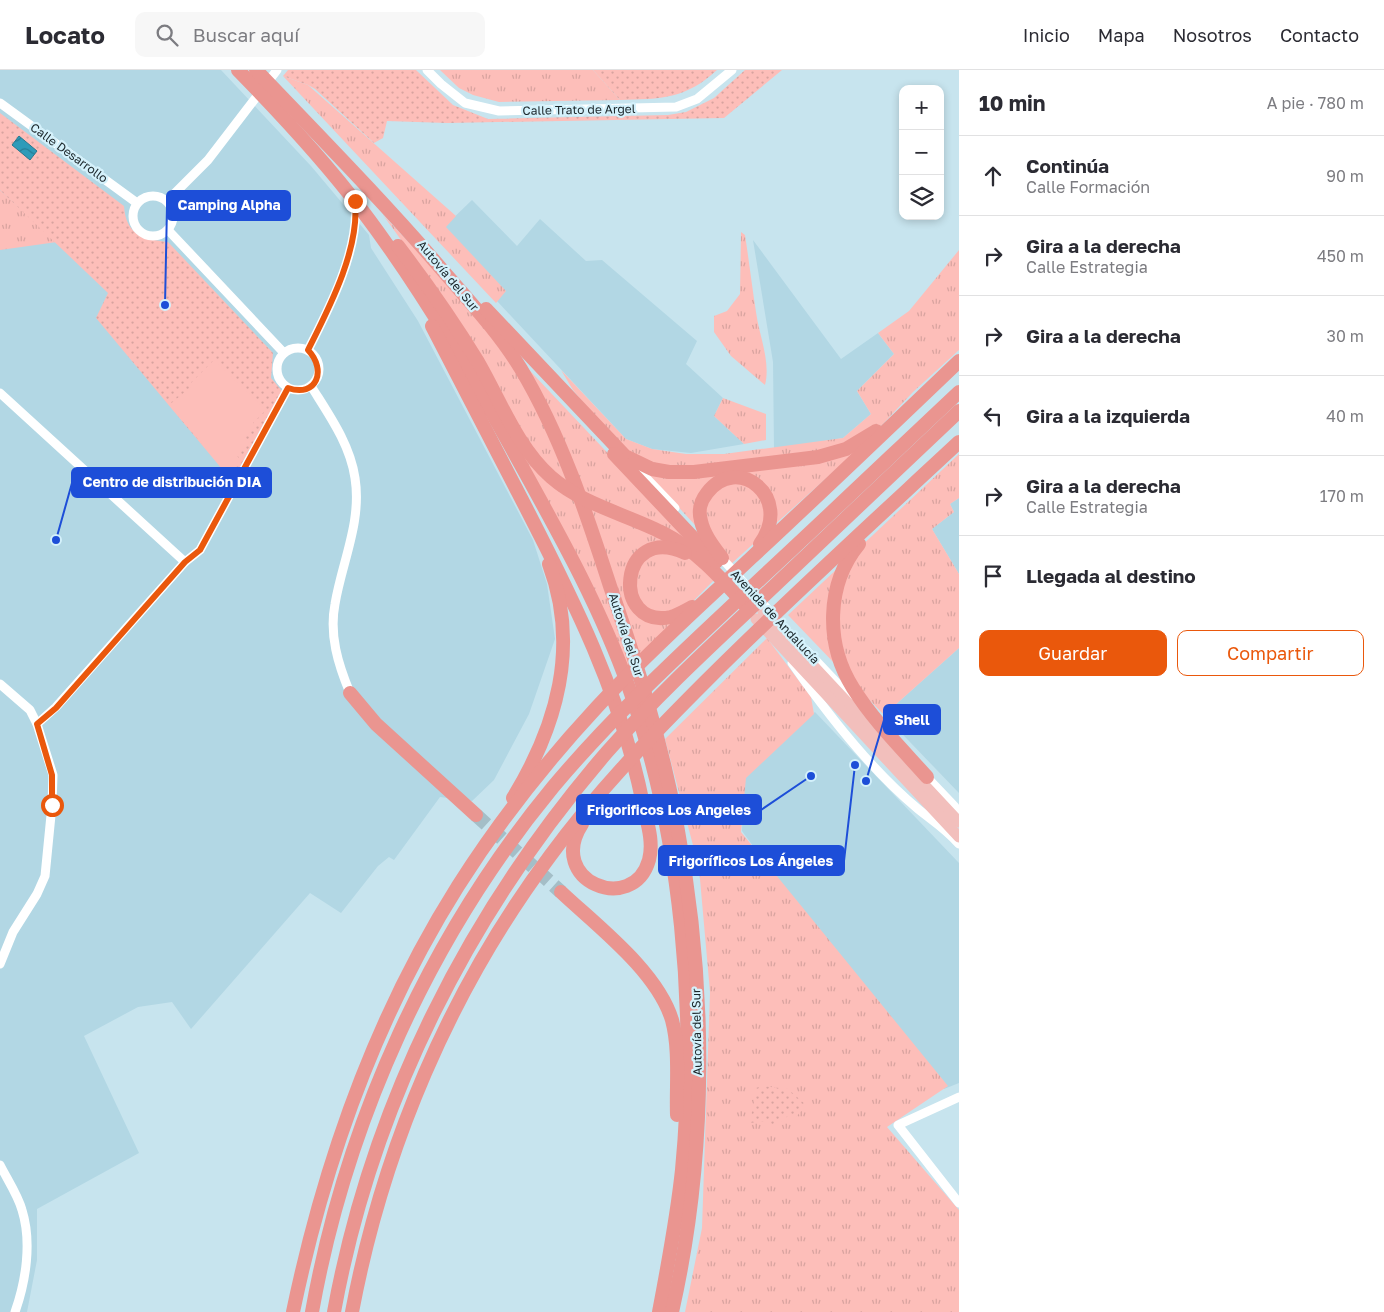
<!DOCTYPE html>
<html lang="es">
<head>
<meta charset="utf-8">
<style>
	:root { --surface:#fff; --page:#f7f7f7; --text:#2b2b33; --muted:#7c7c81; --line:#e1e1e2; --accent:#ea580c }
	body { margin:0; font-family:"Golos Text",sans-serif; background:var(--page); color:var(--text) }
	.controls { position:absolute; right:15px; top:15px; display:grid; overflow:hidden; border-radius:10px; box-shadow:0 2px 8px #0003 }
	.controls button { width:45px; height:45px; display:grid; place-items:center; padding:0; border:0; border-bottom:1px solid var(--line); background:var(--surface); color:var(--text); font:25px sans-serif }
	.stop { position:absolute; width:15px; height:15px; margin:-11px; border:4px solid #ea580c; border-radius:50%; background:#fff }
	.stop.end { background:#ea580c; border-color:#fff; box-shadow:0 1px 5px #0008 }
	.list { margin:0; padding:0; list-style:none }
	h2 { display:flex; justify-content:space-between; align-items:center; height:65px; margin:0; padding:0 20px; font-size:21px }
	h2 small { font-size:16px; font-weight:400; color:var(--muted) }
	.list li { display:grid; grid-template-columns:32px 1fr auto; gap:15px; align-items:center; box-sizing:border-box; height:80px; padding:0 20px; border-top:1px solid var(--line) }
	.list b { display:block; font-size:19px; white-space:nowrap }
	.list p { margin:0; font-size:16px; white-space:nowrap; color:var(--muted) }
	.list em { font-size:16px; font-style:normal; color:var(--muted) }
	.actions { display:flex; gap:10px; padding:15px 20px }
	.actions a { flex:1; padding:11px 0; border:1px solid var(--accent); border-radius:10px; text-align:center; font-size:18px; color:var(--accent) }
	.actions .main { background:var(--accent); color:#fff }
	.icon { flex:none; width:28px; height:28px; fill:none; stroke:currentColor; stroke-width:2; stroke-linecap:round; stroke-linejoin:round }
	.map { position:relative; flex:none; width:959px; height:1242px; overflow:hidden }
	header { display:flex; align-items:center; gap:30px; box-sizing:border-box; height:70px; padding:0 25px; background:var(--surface); border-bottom:1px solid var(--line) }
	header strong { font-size:24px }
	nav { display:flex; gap:28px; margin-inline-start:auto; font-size:18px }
	.search { width:350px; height:45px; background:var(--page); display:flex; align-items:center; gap:12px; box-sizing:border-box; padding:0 18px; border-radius:10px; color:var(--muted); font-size:19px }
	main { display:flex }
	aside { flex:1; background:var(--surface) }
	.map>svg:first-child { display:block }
	.built { fill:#b2d7e4 }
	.grass { fill:url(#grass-tufts) }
	.park { fill:url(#park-dots) }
	.pitch { fill:#fdbeb9 }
	.water { fill:url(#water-waves); stroke:#28788e }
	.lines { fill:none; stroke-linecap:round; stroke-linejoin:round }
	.highway-tunnel { stroke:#a4bec7; stroke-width:14; stroke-dasharray:14 7; stroke-linecap:butt }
	.minor { stroke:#fff; stroke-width:9 }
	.major { stroke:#f2bfbc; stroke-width:11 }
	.highway { stroke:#ea9590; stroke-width:14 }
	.route { stroke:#ea580c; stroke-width:6 }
	.labels { text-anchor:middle; stroke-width:4.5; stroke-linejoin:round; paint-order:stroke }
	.street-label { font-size:12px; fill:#1a2529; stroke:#d4f1fb }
	.leader { fill:none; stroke:#1d4ed8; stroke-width:2 }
	.callout-dot { fill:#1d4ed8; stroke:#d4f1fb; stroke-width:2 }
	.callout { fill:#1d4ed8; stroke:#1d4ed8; stroke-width:2 }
	.callout-label { font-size:14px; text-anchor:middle; font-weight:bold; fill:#fff }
</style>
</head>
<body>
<header>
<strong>Locato</strong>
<div class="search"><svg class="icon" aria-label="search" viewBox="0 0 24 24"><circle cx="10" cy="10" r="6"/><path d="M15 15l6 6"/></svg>Buscar aquí</div>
<nav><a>Inicio</a><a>Mapa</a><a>Nosotros</a><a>Contacto</a></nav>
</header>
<main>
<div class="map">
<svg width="959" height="1242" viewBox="0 0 959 1242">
	<defs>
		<pattern id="grass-tufts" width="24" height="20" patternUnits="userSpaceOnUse" patternTransform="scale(1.25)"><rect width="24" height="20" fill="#fdbeb9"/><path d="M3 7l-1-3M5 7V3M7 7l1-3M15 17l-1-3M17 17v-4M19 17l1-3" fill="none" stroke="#d8a39f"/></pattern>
		<pattern id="park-dots" width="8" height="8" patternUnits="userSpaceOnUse" patternTransform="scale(1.25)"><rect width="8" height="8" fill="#fdbeb9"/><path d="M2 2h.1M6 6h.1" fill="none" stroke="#d8a39f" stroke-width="1.8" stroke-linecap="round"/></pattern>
		<pattern id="water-waves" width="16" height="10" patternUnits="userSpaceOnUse" patternTransform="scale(1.25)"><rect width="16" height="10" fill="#2e9bb9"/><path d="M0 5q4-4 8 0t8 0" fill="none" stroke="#267e96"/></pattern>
	</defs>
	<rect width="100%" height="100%" fill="#c7e4ee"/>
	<!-- built -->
	<g class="built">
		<path d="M0,0H221L311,96L369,165L371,178L418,251L533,470L547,514L555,569L529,644L494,710L472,731L440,727L394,790L389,787L378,796L341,843L310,823L191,959L172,932L138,937L84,966L139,1083L37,1139V1190L27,1242H0Z"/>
		<path d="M472,130L517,176L540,149L586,191L602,190L697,271L686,294L723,328L714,346L744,374L691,383L652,379L626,369L497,231L444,157Z"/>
		<path d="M753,170L841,289L878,263L894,284L857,321L871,344L843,368L774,379L773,292Z"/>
		<path d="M959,428V504L932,459L954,442L950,434Z"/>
		<path d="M959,578V723L884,645Z"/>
		<path d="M815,642L959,793V1013L944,1019L849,907L742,761L744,705Z"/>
	</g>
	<!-- grass -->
	<g class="grass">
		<path d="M440,0H593L620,30L499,32L473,25L459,18Z"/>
		<path d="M283,6L308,15L456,146L446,157L506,221L496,233Z"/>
		<path d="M0,120L57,172L0,180Z"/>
		<path d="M383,145L721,503L626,599L446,232Z"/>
		<path d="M741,162L745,165C749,191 752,216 756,242C759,265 771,292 765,315L731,286L714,262V246L727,241L740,224Z"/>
		<path d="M959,180V280L913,322L864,374L731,494L597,349L573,320L561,300L626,369L652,379L686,384H724L843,368L871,344L857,321L894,284L878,263L909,241Z"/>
		<path d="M723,328L766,344V370L744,374L714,346Z"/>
		<path d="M959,384V428L950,434L954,442L932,459L959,504V578L884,645L788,545Z"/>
		<path d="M767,568L811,627L814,644L746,708L741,762L948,1016L887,1057L959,1140V1242H685L702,1158L710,922L699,798L665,669Z"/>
	</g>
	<!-- park -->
	<g class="park">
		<path d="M288,0H416L453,35L488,49L668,45L686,42L714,28L745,0H782L724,48L447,53L387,51L383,68L374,73L315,19L308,15L283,6Z"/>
		<path d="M593,0H717C686,29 661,29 620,30Z"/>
		<path d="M0,43L124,136C126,166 144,169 168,172L273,283L271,308L282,321L232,411L96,248L108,223L0,120Z"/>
		<path d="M762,1016L788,1019L806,1035L796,1047L789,1045L772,1059L766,1051L750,1053L756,1018Z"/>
	</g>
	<!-- pitch -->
	<path class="pitch" d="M214,290L266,340L253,353L256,356L244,368L249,373L237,386L240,389L228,401L207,380L169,335L191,317L189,315Z"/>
	<!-- water -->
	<path class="water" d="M19,66L37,81L30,90L12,75Z"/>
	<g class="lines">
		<!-- highway-tunnel -->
		<path class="highway-tunnel" d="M476,745L561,822"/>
		<!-- minor -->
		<g class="minor">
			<path d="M427,0L441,14L465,33L499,41L676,37L697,29L732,0"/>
			<path d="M0,33L137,133"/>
			<circle cx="153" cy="146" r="20"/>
			<path d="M167,131L208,90L277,0"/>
			<path d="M168,160L284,283"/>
			<circle cx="298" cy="299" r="21"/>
			<path d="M308,280C329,239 360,179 355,132"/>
			<path d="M311,316C329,345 350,374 355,408C362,452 342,492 335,534C329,565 338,594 350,623"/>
			<path d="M0,323L185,492"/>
			<path d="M632,393L675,438"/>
			<path d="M718,484L773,545"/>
			<path d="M806,580L857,634"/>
			<path d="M792,593C828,645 869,698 918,739C933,751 946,759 959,774"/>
			<path d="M0,614L30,640L37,654L53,705L52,735L45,806L37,824L13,862L0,894"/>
			<path d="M37,654L56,637L185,492L200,480L288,318"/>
			<path d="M923,703L959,741"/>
			<path d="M959,1027L898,1055L959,1133"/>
			<path d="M0,1095C7,1109 18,1125 22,1140C32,1172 26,1211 15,1242"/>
		</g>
		<!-- major -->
		<g class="major">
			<path d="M763,542L959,752"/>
			<path d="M756,549L959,767"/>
		</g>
		<!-- highway -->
		<g class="highway">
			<path d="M238,0C281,44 324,90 361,139C418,214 466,295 511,377C554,455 599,533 629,618C682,767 697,943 682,1100C677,1147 668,1195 659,1242"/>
			<path d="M256,0C320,67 384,132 444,202C471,233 500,264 521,299C561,366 586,442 610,516C637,594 662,673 677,755C707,914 708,1084 672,1242"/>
			<path d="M398,176C427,214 453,251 478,292C500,330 517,377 551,407C583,435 626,444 663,463C695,479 721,508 745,535"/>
			<path d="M486,239L625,386L652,399L669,402H694L818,387L846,379L876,361"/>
			<path d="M432,256C462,314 492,372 522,430C573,529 621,624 643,734C647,752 654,772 649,790C633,846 545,811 582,754"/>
			<path d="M614,384L716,492"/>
			<path d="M859,474C826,514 825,574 853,618C873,650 901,678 927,707"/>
			<path d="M685,483C618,452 611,560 671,547C678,545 686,540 692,537"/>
			<path d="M722,488C714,477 704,465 701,451C698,440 700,432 707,423C737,383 794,427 760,474"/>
			<path d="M350,623L376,654L476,745"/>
			<path d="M513,728C557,656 580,577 549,494"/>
			<path d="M561,822C597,856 657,901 672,950C680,980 676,1015 677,1045"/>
			<path d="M293,1242C324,1093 376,946 458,816C498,753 546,692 597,637C645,585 699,537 751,488C821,423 890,357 959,291"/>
			<path d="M312,1242C346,1052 430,866 553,717C615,643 687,578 757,512C825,449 892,385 959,322"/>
			<path d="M334,1242C372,1034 469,842 607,682C652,631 701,585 750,539C819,473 889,407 959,341"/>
			<path d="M352,1242C383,1078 450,920 550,786C596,723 650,667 706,611C788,529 874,451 959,372"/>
		</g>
	</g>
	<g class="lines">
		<!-- route -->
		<path class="route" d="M52,735V705L37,654L56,638L185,492L200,480L288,318C317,328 327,300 308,280C329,238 360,179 355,131"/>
	</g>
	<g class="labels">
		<!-- street labels -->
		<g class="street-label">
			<text transform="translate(579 40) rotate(-1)" y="4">Calle Trato de Argel</text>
			<text transform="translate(69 83) rotate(36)" y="4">Calle Desarrollo</text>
			<text transform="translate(448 206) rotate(50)" y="4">Autovía del Sur</text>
			<text transform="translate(775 547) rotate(47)" y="4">Avenida de Andalucía</text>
			<text transform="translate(626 565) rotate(72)" y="4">Autovía del Sur</text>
			<text transform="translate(697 962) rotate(-91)" y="4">Autovía del Sur</text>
		</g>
	</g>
	<!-- callouts -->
	<path class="leader" d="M165 235L167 136M56 470L72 413M866 711L884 650M811 706L761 740M855 695L844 791"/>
	<g class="callout-dot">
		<circle cx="165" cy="235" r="5"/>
		<circle cx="56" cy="470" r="5"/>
		<circle cx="866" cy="711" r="5"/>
		<circle cx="811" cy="706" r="5"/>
		<circle cx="855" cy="695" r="5"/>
	</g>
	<g class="callout">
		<rect x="167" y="121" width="123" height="29" rx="5"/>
		<rect x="72" y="398" width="199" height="29" rx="5"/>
		<rect x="884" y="635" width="56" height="29" rx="5"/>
		<rect x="577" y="725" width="184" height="29" rx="5"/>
		<rect x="659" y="776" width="185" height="29" rx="5"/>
	</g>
	<g class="callout-label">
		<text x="229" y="140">Camping Alpha</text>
		<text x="172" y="417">Centro de distribución DIA</text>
		<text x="912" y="655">Shell</text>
		<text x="669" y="745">Frigorificos Los Angeles</text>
		<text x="751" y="796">Frigoríficos Los Ángeles</text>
	</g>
</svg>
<div class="controls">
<button>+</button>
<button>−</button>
<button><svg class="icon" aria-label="layers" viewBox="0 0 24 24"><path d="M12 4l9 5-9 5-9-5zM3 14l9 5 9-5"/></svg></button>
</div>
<div class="stop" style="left:52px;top:735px"></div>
<div class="stop end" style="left:355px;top:131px"></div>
</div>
<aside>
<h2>10 min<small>A pie · 780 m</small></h2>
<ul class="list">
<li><svg class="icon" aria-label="ahead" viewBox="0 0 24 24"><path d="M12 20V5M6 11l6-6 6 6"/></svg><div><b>Continúa</b><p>Calle Formación</p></div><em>90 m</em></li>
<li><svg class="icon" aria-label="right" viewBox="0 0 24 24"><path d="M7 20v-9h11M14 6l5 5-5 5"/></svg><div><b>Gira a la derecha</b><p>Calle Estrategia</p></div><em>450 m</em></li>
<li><svg class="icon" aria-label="right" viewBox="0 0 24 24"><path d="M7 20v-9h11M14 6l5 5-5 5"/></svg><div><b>Gira a la derecha</b></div><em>30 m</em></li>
<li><svg class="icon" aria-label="left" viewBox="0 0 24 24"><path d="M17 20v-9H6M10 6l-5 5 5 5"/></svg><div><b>Gira a la izquierda</b></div><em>40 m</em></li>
<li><svg class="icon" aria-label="right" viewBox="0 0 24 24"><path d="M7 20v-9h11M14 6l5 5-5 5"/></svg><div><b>Gira a la derecha</b><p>Calle Estrategia</p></div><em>170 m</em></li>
<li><svg class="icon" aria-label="arrive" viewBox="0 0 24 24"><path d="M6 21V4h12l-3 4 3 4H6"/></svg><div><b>Llegada al destino</b></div></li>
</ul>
<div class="actions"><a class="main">Guardar</a><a>Compartir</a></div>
</aside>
</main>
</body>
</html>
